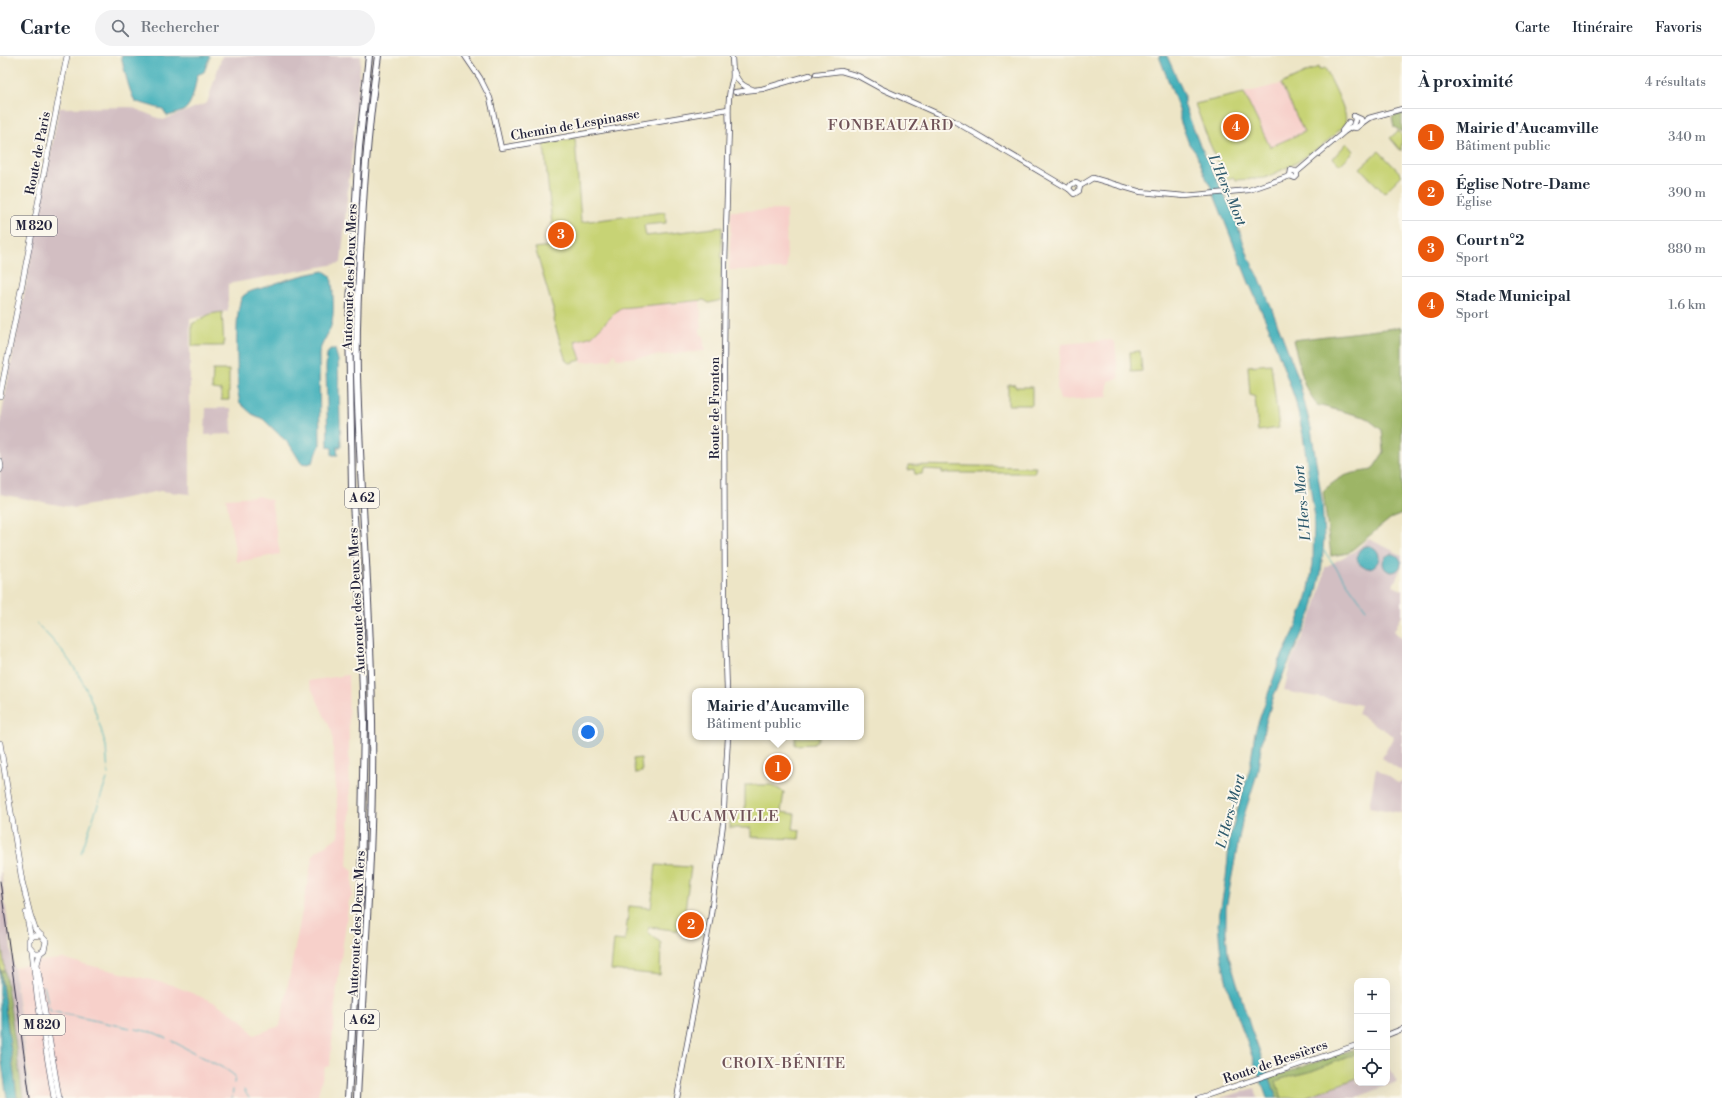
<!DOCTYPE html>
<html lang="fr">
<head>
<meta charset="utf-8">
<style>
	:root { --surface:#fff; --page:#f2f2f3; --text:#1f2937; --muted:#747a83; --line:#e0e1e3; --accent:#ea580c }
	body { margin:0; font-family:"Libre Bodoni",serif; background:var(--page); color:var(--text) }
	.controls { position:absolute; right:12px; bottom:12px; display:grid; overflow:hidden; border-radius:8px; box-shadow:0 4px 16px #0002 }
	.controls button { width:36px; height:36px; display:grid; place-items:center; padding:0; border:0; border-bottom:1px solid var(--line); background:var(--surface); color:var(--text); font:20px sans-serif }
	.you { position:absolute; left:588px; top:676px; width:14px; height:14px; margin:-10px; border:3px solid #fff; border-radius:50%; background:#1a73e8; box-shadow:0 0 0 6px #1a73e833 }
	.badge { display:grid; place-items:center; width:26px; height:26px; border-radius:50%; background:var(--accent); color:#fff; font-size:13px; font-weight:700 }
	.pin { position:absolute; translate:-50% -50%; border:2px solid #fff; box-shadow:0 1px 4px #0006 }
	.popup { position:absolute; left:692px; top:632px; width:172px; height:52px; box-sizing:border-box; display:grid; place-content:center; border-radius:8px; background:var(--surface); filter:drop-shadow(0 1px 3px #0005); font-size:13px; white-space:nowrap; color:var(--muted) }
	.popup b { font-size:15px; color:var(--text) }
	.popup::after { content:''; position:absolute; left:50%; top:100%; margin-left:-8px; border:8px solid transparent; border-top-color:var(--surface) }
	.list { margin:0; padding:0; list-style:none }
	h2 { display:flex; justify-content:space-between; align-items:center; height:52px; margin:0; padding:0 16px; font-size:17px }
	h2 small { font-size:13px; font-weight:400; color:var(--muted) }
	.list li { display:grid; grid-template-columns:26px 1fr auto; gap:12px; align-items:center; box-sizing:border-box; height:56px; padding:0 16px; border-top:1px solid var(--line) }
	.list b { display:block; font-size:15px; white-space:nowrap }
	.list p { margin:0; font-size:13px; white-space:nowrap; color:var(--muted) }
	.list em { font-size:13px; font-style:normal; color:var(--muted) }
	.icon { flex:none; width:22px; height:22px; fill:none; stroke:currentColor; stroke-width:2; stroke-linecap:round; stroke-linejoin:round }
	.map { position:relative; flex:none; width:1402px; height:1042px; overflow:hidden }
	header { display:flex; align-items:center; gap:24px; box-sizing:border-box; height:56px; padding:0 20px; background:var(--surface); border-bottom:1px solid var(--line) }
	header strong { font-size:19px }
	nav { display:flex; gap:22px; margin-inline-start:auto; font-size:14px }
	.search { width:280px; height:36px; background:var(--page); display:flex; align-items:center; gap:10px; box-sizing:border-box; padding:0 14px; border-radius:22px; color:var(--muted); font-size:15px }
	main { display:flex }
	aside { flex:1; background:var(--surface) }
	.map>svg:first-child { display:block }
	.built { fill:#f7d0ca }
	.industrial { fill:#d2bec2 }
	.green { fill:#c7d375; stroke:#747a58 }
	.forest { fill:#9db566; stroke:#606c50 }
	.water { fill:#3fafb9; stroke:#30687a }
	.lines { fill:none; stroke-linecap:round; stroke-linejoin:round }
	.stream { stroke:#3fafb9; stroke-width:1 }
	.secondary-casing { stroke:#403f50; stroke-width:6 }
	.primary-casing { stroke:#403f50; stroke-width:6 }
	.highway-casing { stroke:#403f50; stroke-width:8 }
	.secondary { stroke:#fff; stroke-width:4.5 }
	.primary { stroke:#fff; stroke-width:5 }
	.highway { stroke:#fff; stroke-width:6 }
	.rail { stroke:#22223b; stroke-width:1 }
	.labels { text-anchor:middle; stroke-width:4; stroke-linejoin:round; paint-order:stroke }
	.shield { fill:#fbf7ec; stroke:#636270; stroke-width:1 }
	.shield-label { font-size:12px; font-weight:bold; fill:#22223b }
	.street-label { font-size:13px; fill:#22223b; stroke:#fbf7ec }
	.water-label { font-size:14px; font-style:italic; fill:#2e5a6d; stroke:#fbf7ec }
	.quarter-label { font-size:15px; letter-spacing:1px; fill:#6f5258; stroke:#fbf7ec }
</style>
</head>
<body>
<header>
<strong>Carte</strong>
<div class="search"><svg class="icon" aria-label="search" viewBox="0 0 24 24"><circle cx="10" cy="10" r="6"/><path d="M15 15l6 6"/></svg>Rechercher</div>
<nav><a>Carte</a><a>Itinéraire</a><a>Favoris</a></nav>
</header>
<main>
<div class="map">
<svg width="1402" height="1042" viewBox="0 0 1402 1042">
	<rect width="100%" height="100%" fill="#fbf7ec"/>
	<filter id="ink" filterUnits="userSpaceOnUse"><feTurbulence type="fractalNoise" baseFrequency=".025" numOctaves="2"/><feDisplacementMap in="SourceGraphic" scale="8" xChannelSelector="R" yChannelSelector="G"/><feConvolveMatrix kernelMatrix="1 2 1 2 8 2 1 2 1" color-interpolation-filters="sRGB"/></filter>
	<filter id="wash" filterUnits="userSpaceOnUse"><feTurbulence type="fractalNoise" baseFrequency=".012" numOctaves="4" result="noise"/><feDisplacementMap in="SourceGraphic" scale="16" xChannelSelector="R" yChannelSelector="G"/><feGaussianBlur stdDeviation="0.9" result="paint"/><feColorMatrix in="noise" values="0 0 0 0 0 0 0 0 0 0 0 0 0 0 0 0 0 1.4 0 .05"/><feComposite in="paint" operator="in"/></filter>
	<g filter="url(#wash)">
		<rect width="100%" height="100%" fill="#ede5c6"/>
		<!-- built -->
		<g class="built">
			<path d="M1281,28L1304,76L1270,91L1244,37Z"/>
			<path d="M786,154L787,213L729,214L731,155Z"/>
			<path d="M700,245L702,272L700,273L701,279H703L705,295L618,303L615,301L616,300L614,298L610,304L582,306L581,304L575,285L592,280L619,252Z"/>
			<path d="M1111,284L1115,287L1119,323L1108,325V341L1060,344L1057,331L1061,288Z"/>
			<path d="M258,440L271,444L280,498L237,506L226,442Z"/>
			<path d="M348,619L350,757L347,809L353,815L352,840L349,845L336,938L330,1010L325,1011L317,1042H32L14,912L39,905L63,903L172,929L216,947L242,964L254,979L280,970L313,798L339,780L332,676L308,625Z"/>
		</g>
		<!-- industrial -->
		<g class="industrial">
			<path d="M222,0H361L341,207L228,228V255L190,263V438L160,435L75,452L0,438V367L59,52L131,51L163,64L207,47Z"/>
			<path d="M206,352H231L232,378L205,379Z"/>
			<path d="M1369,483L1402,499V510L1393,530L1402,534V559L1394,575L1402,583V715L1382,702L1394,680L1358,658L1361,649L1284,635L1291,605L1314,555L1322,528L1325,511L1353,496Z"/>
			<path d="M1376,712L1398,727L1402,725V757L1369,751Z"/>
			<path d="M0,808L27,1012L32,1042H23L0,877Z"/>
			<path d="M1387,1011H1389L1397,1026L1355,1042H1302L1357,1022V1027H1387Z"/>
			<path d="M1255,1032L1258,1042H1220Z"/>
		</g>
		<!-- green -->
		<g class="green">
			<path d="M1318,11L1319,14L1325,12C1329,21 1350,59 1345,67C1339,76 1328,84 1320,92H1318L1296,107L1265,122L1236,124L1233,121L1226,124L1209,86L1195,48L1244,37L1270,91L1304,76L1281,28Z"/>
			<path d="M1398,75L1402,80L1401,95L1390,82Z"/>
			<path d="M575,82L581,166L665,156L666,167L644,169L646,180L722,171L721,244L709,247L704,244L620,252L592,280L575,285L581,304L570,307L566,305L553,263L555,262L554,256L535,192L557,189L554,169H552L544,88Z"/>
			<path d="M1347,87L1354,95L1340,109L1333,102Z"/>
			<path d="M1379,95L1402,119L1384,137L1360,112Z"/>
			<path d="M222,256L224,290H192V268L210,258Z"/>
			<path d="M1140,295L1142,315L1131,316L1130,296Z"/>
			<path d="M1271,308L1279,372L1258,375L1255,341L1250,339L1248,310Z"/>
			<path d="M213,314H229V344H221V334L212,333Z"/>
			<path d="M1008,328L1015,329V331H1032V349H1008Z"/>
			<path d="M908,409L1036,411L1034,417H942V414L923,413L922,418H915L914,413L908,414Z"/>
			<path d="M795,681H820L814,688L795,689Z"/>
			<path d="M641,702L642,716L635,717L633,703Z"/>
			<path d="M745,729H771L784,736L781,756L795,758L793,773L800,774L799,783L751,781V772H730V766L732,764L731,755H745Z"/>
			<path d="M656,809L691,811L682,875L649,871L648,876L661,887L660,919L611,914L614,884L625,885L629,850L651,852Z"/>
			<path d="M0,877L5,914L0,916Z"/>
			<path d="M1357,992V1022L1302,1042H1282L1276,1026L1280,1023L1309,1016L1353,999L1354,997L1351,994Z"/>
		</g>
		<!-- forest -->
		<g class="forest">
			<path d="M1402,57V76L1394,71L1392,61Z"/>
			<path d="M1402,271V458L1390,463L1348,497L1331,500L1323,435C1343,418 1346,418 1372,414L1384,396L1382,374L1365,361L1317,349L1305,330L1293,284Z"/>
			<path d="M5,914L23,1042H17L0,916Z"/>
			<path d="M1351,994L1354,997L1353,999L1309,1016L1280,1023L1276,1026L1282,1042H1277L1269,1022Z"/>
		</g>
		<!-- water -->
		<g class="water">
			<path d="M121,0H210L204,16L197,19C195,30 193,49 183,55C178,57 172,59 167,60L163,53C156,52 140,46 135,46C128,31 125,16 121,0Z"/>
			<path d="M1159,0H1167L1184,38V48L1199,87L1233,157L1249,202L1260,223L1297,318L1311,372L1322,446L1324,482L1321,517L1317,535L1312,555L1274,639L1268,659L1264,673L1257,718L1242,766L1226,852V876L1228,898L1251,973L1277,1042H1267L1229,936L1221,901L1218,867L1226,822L1230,780L1250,712L1255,676L1279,606L1294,576L1308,539L1313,508L1314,457L1303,379L1295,343L1269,272L1249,227L1211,131L1207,124L1196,97L1189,88L1180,64V56Z"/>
			<path d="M324,215L331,220C333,231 335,259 331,270C328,280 321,287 319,298L320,389L313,406L308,408L301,407L290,389L263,363L252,358L240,347L238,337C238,319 233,251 243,240C249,235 255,234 262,232C284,224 302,219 324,215Z"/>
			<path d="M330,293H335L338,304L341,391H337L338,399H332V392L328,391L326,311L327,298Z"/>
			<circle cx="1368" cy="501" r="11"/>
			<circle cx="1392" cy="507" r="9"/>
			<path d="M0,912L17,1042H7L0,995Z"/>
		</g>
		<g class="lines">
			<!-- stream -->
			<g class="stream">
				<path d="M1322,492L1366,553"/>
				<path d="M37,568C68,599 85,622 98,664"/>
				<path d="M99,667L106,690L108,718"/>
				<path d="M81,797L107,723"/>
				<path d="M44,930L50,955L130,972"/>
				<path d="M136,973L155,977L166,982"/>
				<path d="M172,985L227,1014L235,1020L234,1027"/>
				<path d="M244,1034L249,1042"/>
				<path d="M232,1042L233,1034"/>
			</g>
		</g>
	</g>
	<g filter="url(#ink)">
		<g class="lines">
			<!-- secondary casing -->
			<g class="secondary-casing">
				<g id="secondary">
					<path d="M465,0L480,22L490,42L501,92L728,53"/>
					<path d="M734,15C737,25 742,30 752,33"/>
					<path d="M816,18L841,15L858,20L880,32L954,65L1069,133L1074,138L1079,135L1080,130"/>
					<path d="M735,36L762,33L810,19"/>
					<path d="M1362,67L1369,62L1402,53"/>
					<path d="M1351,71L1356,72L1361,68V63L1354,60"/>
					<path d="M1342,75L1349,66"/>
					<path d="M1297,116L1344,76L1353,70L1355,64L1354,60"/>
					<path d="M1290,120L1295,122L1297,120V116"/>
					<path d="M1290,120L1291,114L1297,116"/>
					<path d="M1080,130L1093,122L1141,136L1185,140L1249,134L1290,120"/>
					<path d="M1069,133C1070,127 1076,125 1080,130"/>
					<path d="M727,635L725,572L724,314L725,209L729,69C728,55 728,39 732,25C734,22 732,6 732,0"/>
					<path d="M1387,979L1402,973"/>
					<path d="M677,1042L710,865L723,768L728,681"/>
					<path d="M1199,1042L1357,989"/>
				</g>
			</g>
			<!-- primary casing -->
			<g class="primary-casing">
				<g id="primary">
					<path d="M0,340L67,0"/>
					<path d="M0,405L1,411L0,414"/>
					<path d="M0,687L22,825L30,858L35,873L46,885L44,894L40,897H35L29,890V884L33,880L41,879"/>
					<path d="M26,857L31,882"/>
					<path d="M32,895L37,940L54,1042"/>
					<path d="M40,897L37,908L59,1042"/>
				</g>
			</g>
			<!-- highway casing -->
			<g class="highway-casing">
				<g id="highway">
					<path d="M348,1042L361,827L364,667L360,549L352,433L349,266L359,91L369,0"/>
					<path d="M357,1042C363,916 374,791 372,665C371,549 360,434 357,319C356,274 358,228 361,183C364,122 369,60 378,0"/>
				</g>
			</g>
			<!-- secondary -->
			<use href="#secondary" class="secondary"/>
			<!-- primary -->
			<use href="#primary" class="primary"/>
			<!-- highway -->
			<use href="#highway" class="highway"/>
			<!-- rail -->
			<path class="rail" d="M0,825L30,1042"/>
		</g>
	</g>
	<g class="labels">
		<!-- shield labels -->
		<g class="shield">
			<rect x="11" y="160" width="46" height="20" rx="3"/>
			<rect x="345" y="432" width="34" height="20" rx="3"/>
			<rect x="345" y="954" width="34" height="20" rx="3"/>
			<rect x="19" y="959" width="46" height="20" rx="3"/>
		</g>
		<g class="shield-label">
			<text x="34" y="174">M 820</text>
			<text x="362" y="446">A 62</text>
			<text x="362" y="968">A 62</text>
			<text x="42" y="973">M 820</text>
		</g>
		<!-- street labels -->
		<g class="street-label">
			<text transform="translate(575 68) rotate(-10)" y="5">Chemin de Lespinasse</text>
			<text transform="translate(37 97) rotate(-79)" y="5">Route de Paris</text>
			<text transform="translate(349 221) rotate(-88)" y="5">Autoroute des Deux Mers</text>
			<text transform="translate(714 352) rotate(-90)" y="5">Route de Fronton</text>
			<text transform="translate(356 545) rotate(-93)" y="5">Autoroute des Deux Mers</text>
			<text transform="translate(356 868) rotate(-87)" y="5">Autoroute des Deux Mers</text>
			<text transform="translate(1275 1005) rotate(-19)" y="5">Route de Bessières</text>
		</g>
		<!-- water labels -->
		<g class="water-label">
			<text transform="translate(1228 134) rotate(67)" y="5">L'Hers-Mort</text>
			<text transform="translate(1302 447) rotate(-95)" y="5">L'Hers-Mort</text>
			<text transform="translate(1230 755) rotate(-75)" y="5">L'Hers-Mort</text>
		</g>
		<!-- quarter labels -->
		<g class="quarter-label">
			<text x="891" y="74">FONBEAUZARD</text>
			<text x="724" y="765">AUCAMVILLE</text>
			<text x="784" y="1012">CROIX-BÉNITE</text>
		</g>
	</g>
</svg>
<div class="controls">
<button>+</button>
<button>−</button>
<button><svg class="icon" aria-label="locate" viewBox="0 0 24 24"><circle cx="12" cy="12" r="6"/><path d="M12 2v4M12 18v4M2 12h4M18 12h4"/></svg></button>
</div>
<div class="you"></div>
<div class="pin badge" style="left:778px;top:712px">1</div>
<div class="popup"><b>Mairie d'Aucamville</b>Bâtiment public</div>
<div class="pin badge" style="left:691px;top:869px">2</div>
<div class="pin badge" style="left:561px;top:179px">3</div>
<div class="pin badge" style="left:1236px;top:71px">4</div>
</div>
<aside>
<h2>À proximité<small>4 résultats</small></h2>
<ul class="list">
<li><span class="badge">1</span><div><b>Mairie d'Aucamville</b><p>Bâtiment public</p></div><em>340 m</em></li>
<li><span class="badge">2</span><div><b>Église Notre-Dame</b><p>Église</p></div><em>390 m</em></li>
<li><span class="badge">3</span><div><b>Court n°2</b><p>Sport</p></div><em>880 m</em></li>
<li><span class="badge">4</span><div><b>Stade Municipal</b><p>Sport</p></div><em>1.6 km</em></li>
</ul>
</aside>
</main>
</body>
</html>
